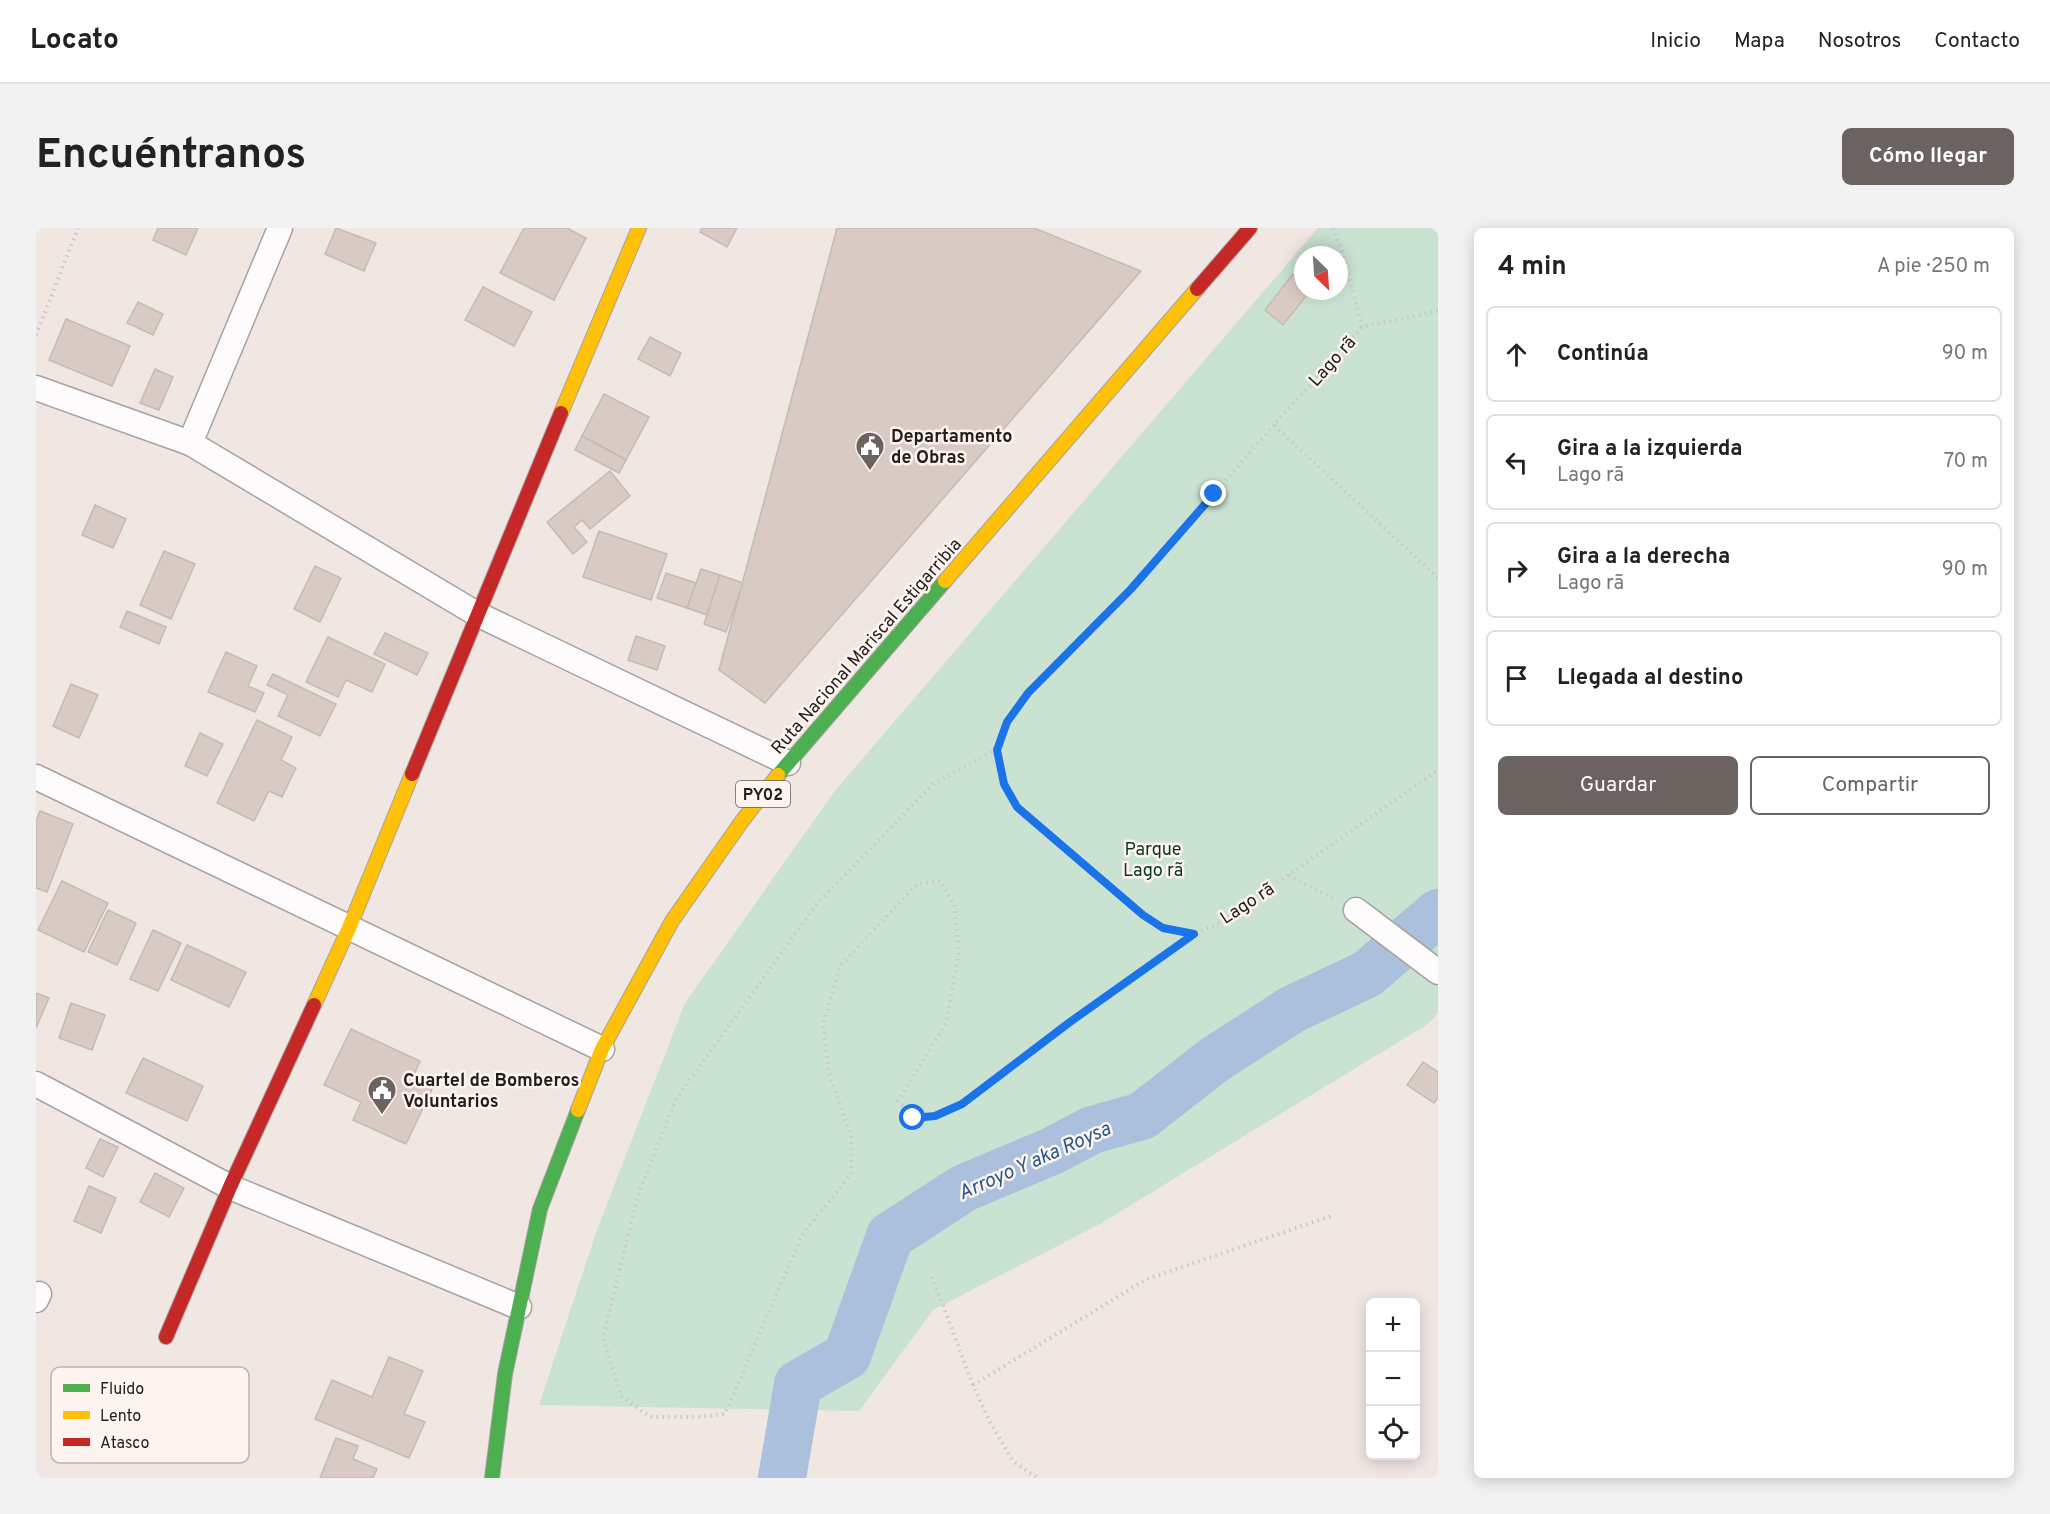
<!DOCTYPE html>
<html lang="es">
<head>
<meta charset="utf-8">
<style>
	:root { --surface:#fff; --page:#f2f2f2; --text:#222; --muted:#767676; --line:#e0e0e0; --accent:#6a6360 }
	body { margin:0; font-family:Overpass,sans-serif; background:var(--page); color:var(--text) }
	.controls { position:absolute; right:18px; bottom:18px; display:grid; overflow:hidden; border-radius:9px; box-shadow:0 3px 15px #0003 }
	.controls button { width:54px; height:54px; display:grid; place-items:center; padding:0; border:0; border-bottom:2px solid var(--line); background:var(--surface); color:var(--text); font:30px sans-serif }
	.compass { position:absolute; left:1258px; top:18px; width:54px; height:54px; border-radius:50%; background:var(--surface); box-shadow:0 3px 15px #0003; rotate:155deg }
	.stop { position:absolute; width:18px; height:18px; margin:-14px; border:4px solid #1a73e8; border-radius:50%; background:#fff }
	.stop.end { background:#1a73e8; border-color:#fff; box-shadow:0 2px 6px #0008 }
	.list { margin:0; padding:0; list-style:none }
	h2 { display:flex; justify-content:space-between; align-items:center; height:78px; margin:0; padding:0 24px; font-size:26px }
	h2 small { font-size:20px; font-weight:400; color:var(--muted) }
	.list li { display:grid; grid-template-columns:39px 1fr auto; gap:18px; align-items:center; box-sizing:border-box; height:96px; margin:0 12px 12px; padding:0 12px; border:2px solid var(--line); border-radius:9px }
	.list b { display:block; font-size:22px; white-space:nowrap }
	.list p { margin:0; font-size:20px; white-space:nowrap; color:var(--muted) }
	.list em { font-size:20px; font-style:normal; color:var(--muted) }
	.actions { display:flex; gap:12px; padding:18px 24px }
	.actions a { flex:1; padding:14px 0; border:2px solid var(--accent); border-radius:9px; text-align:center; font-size:21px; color:var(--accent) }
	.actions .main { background:var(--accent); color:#fff }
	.icon { flex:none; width:33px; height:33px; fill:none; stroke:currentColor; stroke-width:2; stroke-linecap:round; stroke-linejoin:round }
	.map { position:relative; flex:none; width:1402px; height:1250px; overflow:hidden; border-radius:9px }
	header { display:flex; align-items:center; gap:36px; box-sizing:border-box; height:84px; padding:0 30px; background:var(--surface); border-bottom:2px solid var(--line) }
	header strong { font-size:28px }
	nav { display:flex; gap:33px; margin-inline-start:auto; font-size:21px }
	.intro { display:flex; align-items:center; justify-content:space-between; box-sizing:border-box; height:144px; padding:0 36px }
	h1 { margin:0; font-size:42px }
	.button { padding:15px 27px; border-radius:9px; background:var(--accent); color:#fff; font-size:21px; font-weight:700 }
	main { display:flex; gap:36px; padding:0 36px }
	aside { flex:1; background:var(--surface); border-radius:9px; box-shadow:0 3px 15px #0003 }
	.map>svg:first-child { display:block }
	.green { fill:#cae2d1; fill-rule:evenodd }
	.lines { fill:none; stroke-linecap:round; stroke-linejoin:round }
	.river { stroke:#abc0dd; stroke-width:48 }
	.building { fill:#d9cac4; stroke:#c2bbb8; stroke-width:1.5 }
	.street-casing { stroke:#a8a19e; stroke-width:27 }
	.fast-casing { stroke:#a8a19e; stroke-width:16 }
	.slow-casing { stroke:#a8a19e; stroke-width:16 }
	.jam-casing { stroke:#a8a19e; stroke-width:16 }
	.path { stroke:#cbc7c6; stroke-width:4; stroke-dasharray:1.5 4.5; stroke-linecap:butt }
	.street { stroke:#fdfbfb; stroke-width:24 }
	.fast { stroke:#4caf50; stroke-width:14 }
	.slow { stroke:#ffc107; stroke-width:14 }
	.jam { stroke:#c62828; stroke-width:14 }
	.route { stroke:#1a73e8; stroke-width:8 }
	.labels { text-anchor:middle; stroke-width:5; stroke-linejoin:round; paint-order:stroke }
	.shield { fill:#fef4ef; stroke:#645d5a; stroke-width:1.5 }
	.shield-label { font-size:16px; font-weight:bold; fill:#221c1a }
	.street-label { font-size:18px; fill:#221c1a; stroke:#fef4ef }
	.poi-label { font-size:18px; font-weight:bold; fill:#221c1a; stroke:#fef4ef; text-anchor:start }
	.park-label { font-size:18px; fill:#063724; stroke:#fef4ef }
	.water-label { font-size:20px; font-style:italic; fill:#27578c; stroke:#fef4ef }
	.key { fill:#fef4ef; stroke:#bcb3af; stroke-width:1.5 }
	.key-label { font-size:16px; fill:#221c1a }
</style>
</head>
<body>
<header>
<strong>Locato</strong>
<nav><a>Inicio</a><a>Mapa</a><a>Nosotros</a><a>Contacto</a></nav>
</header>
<div class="intro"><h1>Encuéntranos</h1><a class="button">Cómo llegar</a></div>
<main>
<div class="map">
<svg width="1402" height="1250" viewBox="0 0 1402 1250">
	<rect width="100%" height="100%" fill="#f0e7e3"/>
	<!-- green -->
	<path class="green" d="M1282,0H1402V785L1392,796L1064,996L897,1082L823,1183L503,1177L562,999L649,775L798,564ZM1267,27H1303V63H1267Z"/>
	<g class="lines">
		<!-- river -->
		<path class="river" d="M746,1250L762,1156L811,1128L854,1008L928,960L1016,923L1056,902L1106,888L1178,832L1255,782L1331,746L1402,685"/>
	</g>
	<!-- building -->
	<g class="building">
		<path d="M122,0H162L150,27L117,12Z"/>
		<path d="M300,0L340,15L328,43L289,26Z"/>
		<path d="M488,0H531L550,10L518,72L464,45Z"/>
		<path d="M666,0H701L691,19L664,4Z"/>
		<path d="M801,0H998L1105,43L729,475L683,442Z"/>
		<path d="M1257,46L1267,53V63H1274L1247,97L1229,82Z"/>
		<path d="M447,59L496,84L478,118L429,92Z"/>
		<path d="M102,74L127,86L117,107L91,95Z"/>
		<path d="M30,91L94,118L76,158L13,132Z"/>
		<path d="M614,109L645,125L634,148L602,131Z"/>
		<path d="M119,141L137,149L123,182L104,175Z"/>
		<path d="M568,166L613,189L590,232L546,208Z"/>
		<path d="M546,208L590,232L583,245L539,222Z"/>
		<path d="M574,243L594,268L554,301L546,292L538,299L551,314L537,326L511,294Z"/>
		<path d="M59,277L90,291L77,320L46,307Z"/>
		<path d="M563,303L631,326L615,372L547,349Z"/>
		<path d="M128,323L159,336L135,391L104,377Z"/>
		<path d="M279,338L305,350L284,394L258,381Z"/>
		<path d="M665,341L684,347L671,387L651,380Z"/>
		<path d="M630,345L660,355L651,380L621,370Z"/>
		<path d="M684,347L707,355L690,404L668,396Z"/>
		<path d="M91,383L130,399L123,416L84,399Z"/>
		<path d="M349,405L392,425L381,447L338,426Z"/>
		<path d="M600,408L629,418L621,442L592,432Z"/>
		<path d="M292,409L349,436L336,464L310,452L302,469L270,454Z"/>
		<path d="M190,424L221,438L212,458L228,465L219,484L172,464Z"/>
		<path d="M237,446L300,476L284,508L242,488L252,467L231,457Z"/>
		<path d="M35,456L62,467L43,510L17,498Z"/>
		<path d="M221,492L256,509L245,532L260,540L246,569L233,563L218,593L181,575Z"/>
		<path d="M164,505L187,516L171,548L149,538Z"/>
		<path d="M4,583L37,596L11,664L0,660V593Z"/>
		<path d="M26,653L72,675L48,724L2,702Z"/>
		<path d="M72,682L100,695L81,737L52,724Z"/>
		<path d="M117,702L145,715L122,763L94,751Z"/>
		<path d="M151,717L210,744L193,779L135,752Z"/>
		<path d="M0,765L13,770L0,800Z"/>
		<path d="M35,775L69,787L56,822L23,810Z"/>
		<path d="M315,801L384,833L377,849L397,859L370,916L317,892L325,874L288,857Z"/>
		<path d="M107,830L167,858L151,893L90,865Z"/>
		<path d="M1387,834L1402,844V870L1398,875L1371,857Z"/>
		<path d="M64,911L82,919L67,949L50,940Z"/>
		<path d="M119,945L148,960L133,989L104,974Z"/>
		<path d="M53,958L80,970L65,1005L38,993Z"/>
		<path d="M353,1129L387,1143L368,1186L389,1194L373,1230L279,1191L296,1152L336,1169Z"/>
		<path d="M300,1210L322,1218L317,1231L341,1241L337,1250H284Z"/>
	</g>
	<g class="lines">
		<!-- street casing -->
		<g class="street-casing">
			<g id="street">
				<path d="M0,160L154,215L441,386L752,535"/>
				<path d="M154,215L244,0"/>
				<path d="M0,549L566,821"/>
				<path d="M1320,682L1402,744"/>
				<path d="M0,856L194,959L483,1079"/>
				<path d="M0,1072L3,1066"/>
			</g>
		</g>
		<!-- fast casing -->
		<g class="fast-casing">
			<g id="fast">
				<path d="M742,547L909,353"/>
				<path d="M456,1250L469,1146L504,981L542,882"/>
			</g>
		</g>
		<!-- slow casing -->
		<g class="slow-casing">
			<g id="slow">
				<path d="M525,185L603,0"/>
				<path d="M909,353L1161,61"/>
				<path d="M278,777L313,700L376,546"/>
				<path d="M542,882L566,821L636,693L706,593L742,547"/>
			</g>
		</g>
		<!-- jam casing -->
		<g class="jam-casing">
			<g id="jam">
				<path d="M1161,61L1214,0"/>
				<path d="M376,546L525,185"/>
				<path d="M130,1109L194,959L278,777"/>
			</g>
		</g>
		<!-- path -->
		<g class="path">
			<path d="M1297,0L1309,32L1326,99"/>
			<path d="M1402,83L1326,99L1238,197L1402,350"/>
			<path d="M0,107L42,0"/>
			<path d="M1238,197L1095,361L992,465L971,494L961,521L968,556L981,579L1107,687L1127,700L1158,706L1187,693L1402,542"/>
			<path d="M961,521L897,556L780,677L640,871L602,967L567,1110L585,1168L614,1189H664L689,1186L766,1007L815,946V909L793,845L787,796L804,738L881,656L904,653L918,677L923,724L910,795L862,873L877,890L899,888L926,876L1034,794L1158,706"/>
			<path d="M1253,647L1298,671"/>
			<path d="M896,1049L937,1157L953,1192L977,1233L1001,1250"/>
			<path d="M937,1157L1111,1051L1298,987"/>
		</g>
		<!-- street -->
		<use href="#street" class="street"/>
		<!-- fast -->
		<use href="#fast" class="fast"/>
		<!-- slow -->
		<use href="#slow" class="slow"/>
		<!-- jam -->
		<use href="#jam" class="jam"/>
	</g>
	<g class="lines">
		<!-- route -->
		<path class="route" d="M877,890L899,888L926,876L1034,794L1158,706L1127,700L1107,687L981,579L968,556L961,522L971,494L992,465L1095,361L1178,266"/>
	</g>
	<!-- icons -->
	<defs>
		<g id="civic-pin" transform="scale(1.5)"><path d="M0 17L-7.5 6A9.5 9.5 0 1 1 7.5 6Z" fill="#6a6360" stroke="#fef4ef"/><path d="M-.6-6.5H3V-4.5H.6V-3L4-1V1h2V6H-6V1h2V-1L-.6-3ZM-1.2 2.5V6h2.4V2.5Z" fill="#fff"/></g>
	</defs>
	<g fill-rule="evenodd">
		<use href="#civic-pin" x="834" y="218"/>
		<use href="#civic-pin" x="346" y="862"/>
	</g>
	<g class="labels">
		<!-- shield labels -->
		<rect class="shield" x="700" y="553" width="54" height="26" rx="4.5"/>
		<g class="shield-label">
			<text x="727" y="572">PY02</text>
		</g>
		<!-- street labels -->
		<g class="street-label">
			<text transform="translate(1296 133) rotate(-48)" y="6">Lago rã</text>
			<text transform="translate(830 418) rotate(-49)" y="6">Ruta Nacional Mariscal Estigarribia</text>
			<text transform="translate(1211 675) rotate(-33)" y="6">Lago rã</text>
		</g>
		<!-- poi labels -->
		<g class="poi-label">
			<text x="855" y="214">Departamento<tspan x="855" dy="21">de Obras</tspan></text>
			<text x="367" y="858">Cuartel de Bomberos<tspan x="367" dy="21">Voluntarios</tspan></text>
		</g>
		<!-- park labels -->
		<g class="park-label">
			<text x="1117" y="627">Parque<tspan x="1117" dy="21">Lago rã</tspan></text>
		</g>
		<!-- water labels -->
		<g class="water-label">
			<text transform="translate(998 932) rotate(-24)" y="7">Arroyo Y aka Roysa</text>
		</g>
	</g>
	<!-- legend -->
	<rect x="15" y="1139" width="198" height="96" rx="9" class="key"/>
	<rect x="27" y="1156" width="27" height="8" fill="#4caf50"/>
	<rect x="27" y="1183" width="27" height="8" fill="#ffc107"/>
	<rect x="27" y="1210" width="27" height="8" fill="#c62828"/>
	<g class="key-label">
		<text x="64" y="1166">Fluido</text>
		<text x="64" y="1193">Lento</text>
		<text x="64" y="1220">Atasco</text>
	</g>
</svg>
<div class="controls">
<button>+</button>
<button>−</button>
<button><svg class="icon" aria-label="locate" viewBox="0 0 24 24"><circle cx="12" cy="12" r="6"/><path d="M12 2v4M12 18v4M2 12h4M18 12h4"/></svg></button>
</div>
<svg class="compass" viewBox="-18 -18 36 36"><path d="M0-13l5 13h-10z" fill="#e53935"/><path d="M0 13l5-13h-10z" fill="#767676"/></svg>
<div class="stop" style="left:877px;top:890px"></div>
<div class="stop end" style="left:1178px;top:266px"></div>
</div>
<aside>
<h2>4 min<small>A pie · 250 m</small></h2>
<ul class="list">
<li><svg class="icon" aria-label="ahead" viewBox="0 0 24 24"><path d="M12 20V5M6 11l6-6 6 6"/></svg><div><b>Continúa</b></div><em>90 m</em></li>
<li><svg class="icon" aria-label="left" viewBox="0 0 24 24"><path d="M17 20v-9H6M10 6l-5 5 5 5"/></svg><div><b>Gira a la izquierda</b><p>Lago rã</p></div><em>70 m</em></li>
<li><svg class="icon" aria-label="right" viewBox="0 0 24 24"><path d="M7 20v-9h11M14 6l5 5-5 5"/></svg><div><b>Gira a la derecha</b><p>Lago rã</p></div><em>90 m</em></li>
<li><svg class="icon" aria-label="arrive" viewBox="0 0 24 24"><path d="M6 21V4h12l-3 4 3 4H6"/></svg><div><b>Llegada al destino</b></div></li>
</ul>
<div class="actions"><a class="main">Guardar</a><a>Compartir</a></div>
</aside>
</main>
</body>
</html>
